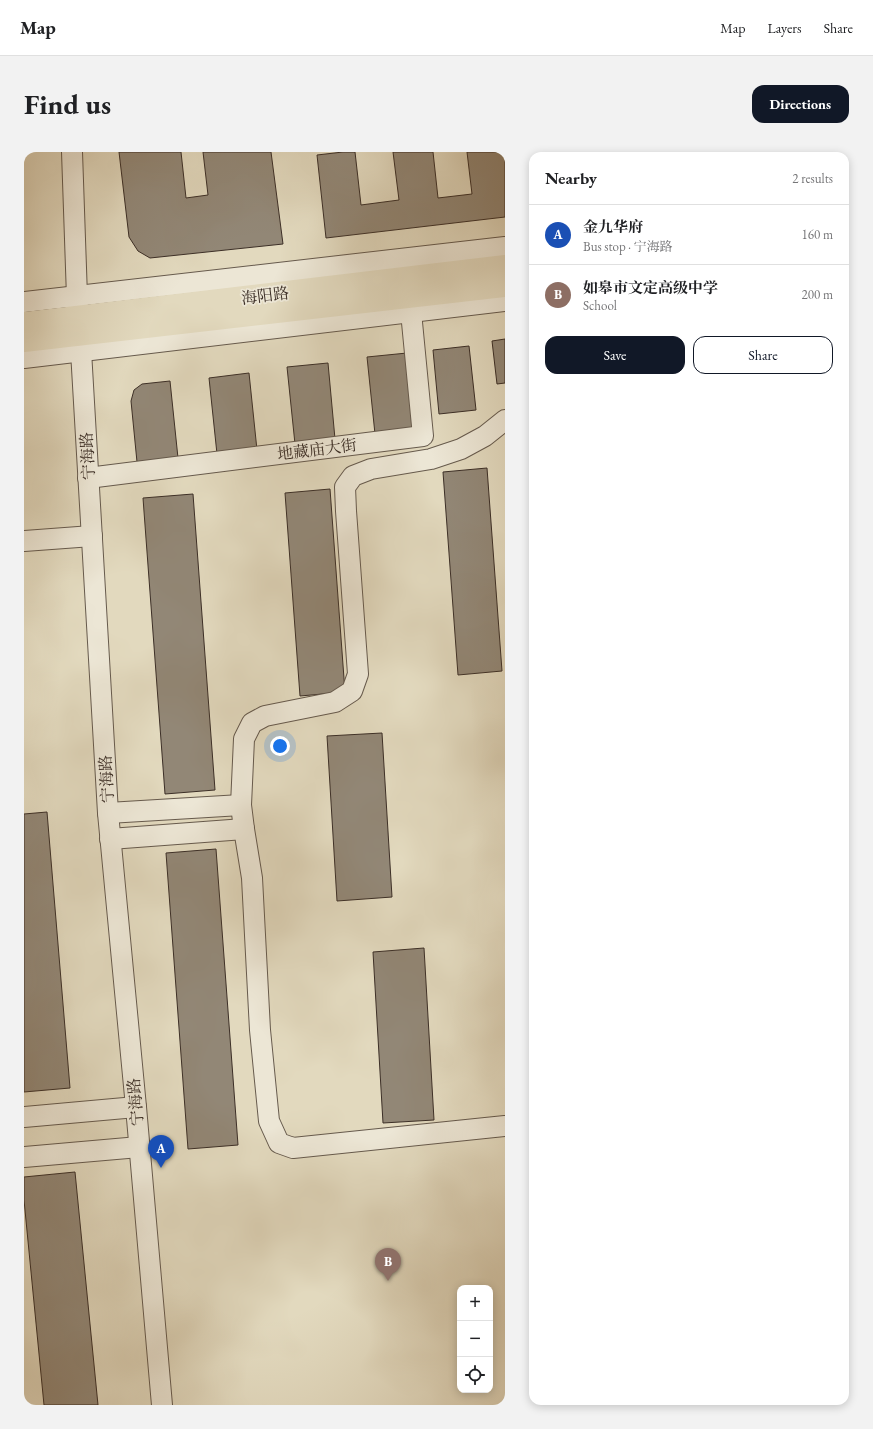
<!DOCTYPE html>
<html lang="en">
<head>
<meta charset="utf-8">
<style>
	:root { --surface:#fff; --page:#f2f2f2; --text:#202124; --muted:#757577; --line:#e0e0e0; --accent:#111827 }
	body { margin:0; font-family:"EB Garamond","Noto Serif SC",serif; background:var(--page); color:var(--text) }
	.controls { position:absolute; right:12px; bottom:12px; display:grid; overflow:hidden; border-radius:8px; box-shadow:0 2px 10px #0003 }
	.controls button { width:36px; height:36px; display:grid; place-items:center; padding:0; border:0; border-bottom:1px solid var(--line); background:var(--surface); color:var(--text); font:20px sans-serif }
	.you { position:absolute; left:256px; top:594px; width:14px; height:14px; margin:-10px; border:3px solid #fff; border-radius:50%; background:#1a73e8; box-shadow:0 0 0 6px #1a73e833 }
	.badge { display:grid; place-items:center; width:26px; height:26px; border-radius:50%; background:var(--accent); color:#fff; font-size:13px; font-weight:700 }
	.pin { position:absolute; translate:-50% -33px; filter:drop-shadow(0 1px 2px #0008) }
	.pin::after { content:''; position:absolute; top:21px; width:14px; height:12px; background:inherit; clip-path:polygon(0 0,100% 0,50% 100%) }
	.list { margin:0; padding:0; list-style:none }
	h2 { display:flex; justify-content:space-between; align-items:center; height:52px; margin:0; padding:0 16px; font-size:17px }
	h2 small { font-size:13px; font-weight:400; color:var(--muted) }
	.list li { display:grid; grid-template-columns:26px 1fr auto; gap:12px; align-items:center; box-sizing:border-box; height:60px; padding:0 16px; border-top:1px solid var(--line) }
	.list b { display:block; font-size:15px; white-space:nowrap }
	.list p { margin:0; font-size:13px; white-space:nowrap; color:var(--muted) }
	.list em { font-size:13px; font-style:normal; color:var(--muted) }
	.actions { display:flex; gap:8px; padding:12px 16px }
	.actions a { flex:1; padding:9px 0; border:1px solid var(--accent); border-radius:12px; text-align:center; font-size:14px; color:var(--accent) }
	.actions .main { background:var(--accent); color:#fff }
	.icon { flex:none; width:22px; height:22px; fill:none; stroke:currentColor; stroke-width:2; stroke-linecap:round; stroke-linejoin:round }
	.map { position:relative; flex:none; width:481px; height:1253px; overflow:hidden; border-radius:12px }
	header { display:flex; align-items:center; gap:24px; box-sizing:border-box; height:56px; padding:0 20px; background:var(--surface); border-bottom:1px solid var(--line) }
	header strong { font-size:19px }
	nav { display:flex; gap:22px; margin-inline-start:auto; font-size:14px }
	.intro { display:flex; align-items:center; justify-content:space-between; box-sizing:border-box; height:96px; padding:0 24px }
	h1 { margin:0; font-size:28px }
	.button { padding:10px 18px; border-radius:12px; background:var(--accent); color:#fff; font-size:14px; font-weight:700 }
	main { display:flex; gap:24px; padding:0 24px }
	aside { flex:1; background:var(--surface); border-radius:12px; box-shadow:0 2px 10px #0003 }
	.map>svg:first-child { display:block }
	.building { fill:#928776; stroke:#3c2f27 }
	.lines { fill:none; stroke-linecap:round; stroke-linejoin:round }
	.minor-casing { stroke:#665a4d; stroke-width:22 }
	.major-casing { stroke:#3c2f27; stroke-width:24 }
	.minor { stroke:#ece6d5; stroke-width:20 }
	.major { stroke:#e2d9be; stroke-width:22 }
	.labels { text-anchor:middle; stroke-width:3.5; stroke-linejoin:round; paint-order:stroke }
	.street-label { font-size:16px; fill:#3c2f27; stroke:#ece6d5 }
</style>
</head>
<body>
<header>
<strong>Map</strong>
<nav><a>Map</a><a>Layers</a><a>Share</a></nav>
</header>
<div class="intro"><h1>Find us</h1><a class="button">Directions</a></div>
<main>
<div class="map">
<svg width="481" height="1253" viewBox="0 0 481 1253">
	<rect width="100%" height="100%" fill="#e2d9be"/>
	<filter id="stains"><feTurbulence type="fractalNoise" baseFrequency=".005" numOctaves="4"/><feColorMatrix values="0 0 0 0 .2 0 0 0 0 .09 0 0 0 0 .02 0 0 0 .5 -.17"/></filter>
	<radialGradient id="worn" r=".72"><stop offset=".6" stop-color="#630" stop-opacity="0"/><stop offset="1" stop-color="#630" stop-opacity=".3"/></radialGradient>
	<!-- building -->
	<g class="building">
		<path d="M95,0H157L162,46L184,43L179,0H247L259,92L126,106L114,99L105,85Z"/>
		<path d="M319,0H331L337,53L375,48L369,0H409L414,46L448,42L443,0H481V65L302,86L293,3Z"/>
		<path d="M481,187V231L473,232L468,189Z"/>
		<path d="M445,194L452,258L415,262L409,198Z"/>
		<path d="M383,201L392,277L351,282L343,205Z"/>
		<path d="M304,211L311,287L271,292L263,215Z"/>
		<path d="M225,221L233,298L193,302L185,226Z"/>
		<path d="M146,229L154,306L113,310L107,249L110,238L118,232Z"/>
		<path d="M463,316L478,519L434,523L419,320Z"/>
		<path d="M306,337L321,540L276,544L261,341Z"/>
		<path d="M169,342L191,638L141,642L119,346Z"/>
		<path d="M358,581L368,745L313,749L303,584Z"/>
		<path d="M23,660L46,936L0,940V662Z"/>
		<path d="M192,697L214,993L164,997L142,701Z"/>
		<path d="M400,796L410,968L359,971L349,800Z"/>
		<path d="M51,1020L74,1253H20L0,1048V1025Z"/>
	</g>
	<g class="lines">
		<!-- minor casing -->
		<g class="minor-casing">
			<g id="minor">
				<path d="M48,0L53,145L57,199L84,661L112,955L138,1253"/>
				<path d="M0,150L481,95"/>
				<path d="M0,206L481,149"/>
				<path d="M481,268L461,284L437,297L407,307L347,317L329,324L321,335L322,359L334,522L328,539L311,550L241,564L228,571L220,587L217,653L220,677L228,726L236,878L245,969L255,991L269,996L481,974"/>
				<path d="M64,326L399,284L387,160"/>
				<path d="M0,389L68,384"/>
				<path d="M84,661L217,653"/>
				<path d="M86,687L220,677"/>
				<path d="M0,965L112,955"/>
				<path d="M0,1005L115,995"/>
			</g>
		</g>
		<!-- major casing -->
		<g class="major-casing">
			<g id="major">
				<path d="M0,171L481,114"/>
				<path d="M0,189L481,134"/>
			</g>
		</g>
		<!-- minor -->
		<use href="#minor" class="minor"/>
		<!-- major -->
		<use href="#major" class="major"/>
	</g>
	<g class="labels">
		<!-- street labels -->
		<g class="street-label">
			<text transform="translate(241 143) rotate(-7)" y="6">海阳路</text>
			<text transform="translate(293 297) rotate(-7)" y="6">地藏庙大街</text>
			<text transform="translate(63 304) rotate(-93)" y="6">宁海路</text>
			<text transform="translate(82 627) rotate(-93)" y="6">宁海路</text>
			<text transform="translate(111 950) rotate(-95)" y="6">宁海路</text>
		</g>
	</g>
	<rect width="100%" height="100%" filter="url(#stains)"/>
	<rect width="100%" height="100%" fill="url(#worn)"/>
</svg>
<div class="controls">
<button>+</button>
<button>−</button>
<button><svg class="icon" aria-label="locate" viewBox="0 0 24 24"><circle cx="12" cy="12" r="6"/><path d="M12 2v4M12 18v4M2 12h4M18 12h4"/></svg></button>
</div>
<div class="you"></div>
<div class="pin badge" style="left:137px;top:1016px;background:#1a4fb4">A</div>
<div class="pin badge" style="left:364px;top:1129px;background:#8d6e63">B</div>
</div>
<aside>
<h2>Nearby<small>2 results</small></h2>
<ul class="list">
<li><span class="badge" style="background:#1a4fb4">A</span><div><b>金九华府</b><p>Bus stop · 宁海路</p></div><em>160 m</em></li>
<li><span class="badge" style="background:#8d6e63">B</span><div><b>如皋市文定高级中学</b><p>School</p></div><em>200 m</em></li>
</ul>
<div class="actions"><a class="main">Save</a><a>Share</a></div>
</aside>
</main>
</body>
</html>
